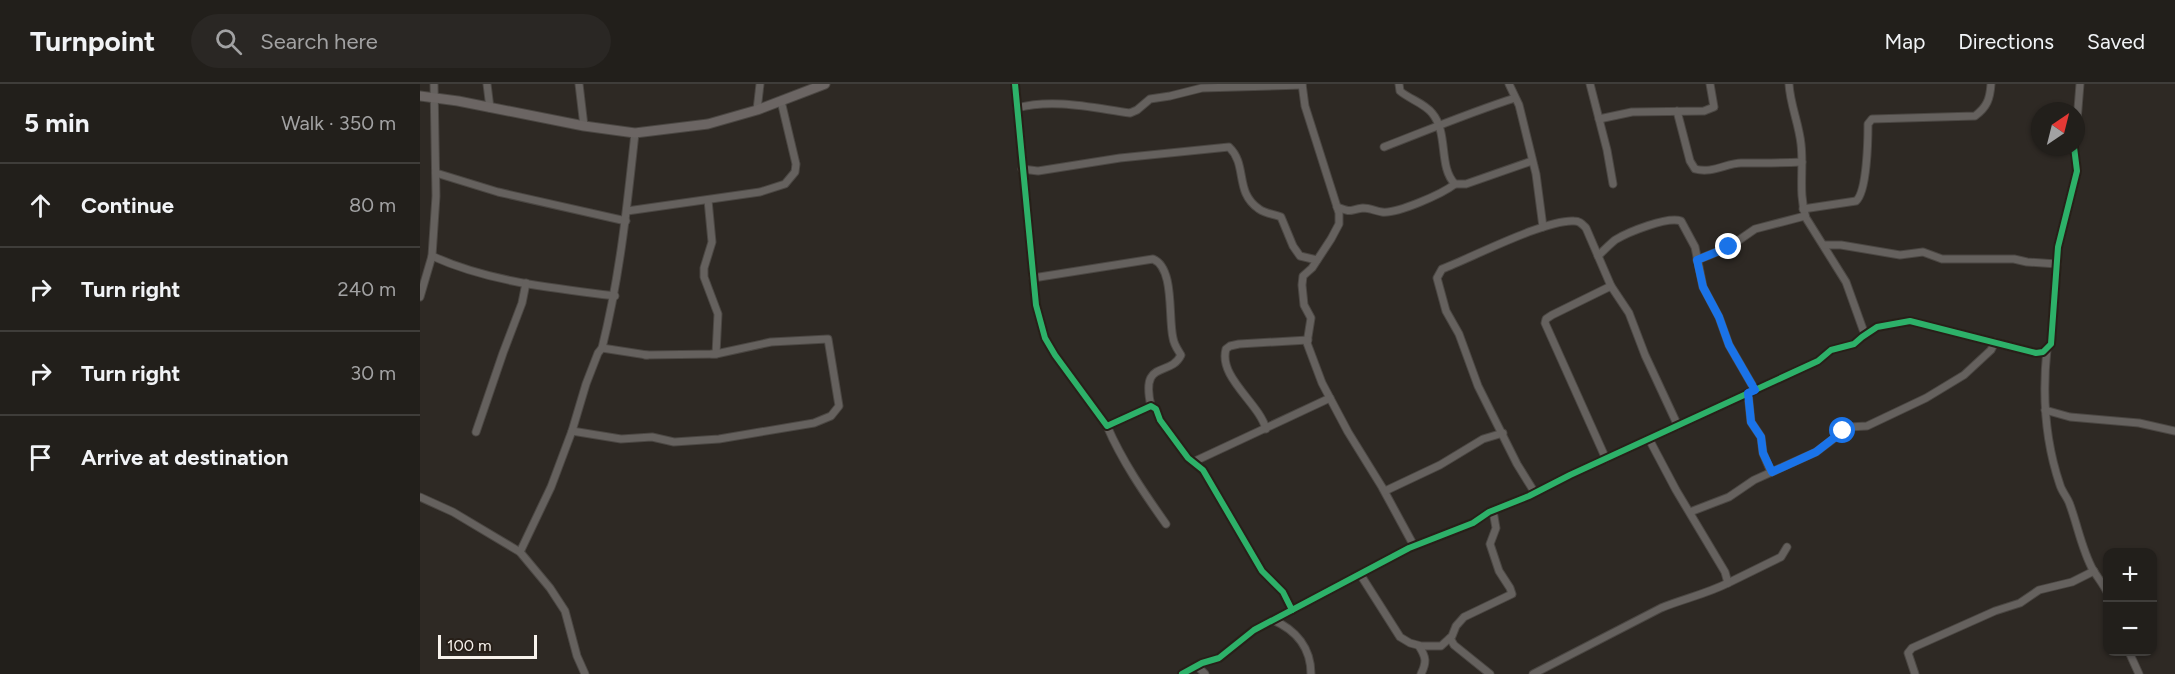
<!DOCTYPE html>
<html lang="en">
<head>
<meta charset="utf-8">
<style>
	:root { --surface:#221f1b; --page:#2a2724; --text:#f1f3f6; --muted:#a2a2a3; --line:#3f3d3a }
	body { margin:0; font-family:Figtree,sans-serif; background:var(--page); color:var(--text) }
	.controls { position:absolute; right:18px; bottom:18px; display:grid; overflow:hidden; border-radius:12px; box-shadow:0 2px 4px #0004 }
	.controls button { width:54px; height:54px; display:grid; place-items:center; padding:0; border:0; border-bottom:2px solid var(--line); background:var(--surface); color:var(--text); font:30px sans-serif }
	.compass { position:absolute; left:1611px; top:18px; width:54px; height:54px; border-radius:50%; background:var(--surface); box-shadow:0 2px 4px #0004; rotate:35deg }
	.scale { position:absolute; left:18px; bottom:15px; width:99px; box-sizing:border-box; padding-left:6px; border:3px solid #f8f3ed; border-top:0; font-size:16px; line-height:21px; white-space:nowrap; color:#f8f3ed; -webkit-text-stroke:4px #271f18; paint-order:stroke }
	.stop { position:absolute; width:18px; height:18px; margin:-14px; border:4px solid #1a73e8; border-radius:50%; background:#fff }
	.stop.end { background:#1a73e8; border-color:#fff; box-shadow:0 2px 6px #0008 }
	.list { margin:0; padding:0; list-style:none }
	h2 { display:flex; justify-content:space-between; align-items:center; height:78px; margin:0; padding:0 24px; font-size:26px }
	h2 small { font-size:20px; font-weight:400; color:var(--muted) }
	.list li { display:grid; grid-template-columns:39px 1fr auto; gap:18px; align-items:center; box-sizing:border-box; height:84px; padding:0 24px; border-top:2px solid var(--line) }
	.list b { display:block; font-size:22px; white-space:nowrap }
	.list em { font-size:20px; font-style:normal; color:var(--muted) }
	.icon { flex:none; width:33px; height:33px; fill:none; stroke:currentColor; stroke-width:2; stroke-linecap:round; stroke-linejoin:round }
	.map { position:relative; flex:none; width:1755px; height:590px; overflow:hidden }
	header { display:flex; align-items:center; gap:36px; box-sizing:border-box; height:84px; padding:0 30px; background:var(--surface); border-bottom:2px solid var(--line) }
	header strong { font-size:28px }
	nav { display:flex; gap:33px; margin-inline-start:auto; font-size:21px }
	.search { width:420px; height:54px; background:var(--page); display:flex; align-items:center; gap:15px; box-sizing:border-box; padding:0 21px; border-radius:33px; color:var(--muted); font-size:22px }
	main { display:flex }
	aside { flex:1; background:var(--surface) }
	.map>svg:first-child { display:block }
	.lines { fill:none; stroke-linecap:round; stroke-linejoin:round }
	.street-casing { stroke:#4b4743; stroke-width:9 }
	.secondary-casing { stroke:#4b4743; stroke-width:11 }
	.street { stroke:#65615e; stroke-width:7 }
	.secondary { stroke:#6b6563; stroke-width:9 }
	.cycleway-casing { stroke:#271f18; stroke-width:10 }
	.cycleway { stroke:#2db169; stroke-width:6 }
	.route { stroke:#1a73e8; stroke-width:8 }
</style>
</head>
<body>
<header>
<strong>Turnpoint</strong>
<div class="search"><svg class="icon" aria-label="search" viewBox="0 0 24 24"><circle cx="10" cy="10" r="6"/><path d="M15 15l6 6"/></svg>Search here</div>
<nav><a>Map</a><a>Directions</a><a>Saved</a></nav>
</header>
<main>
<aside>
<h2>5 min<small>Walk · 350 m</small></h2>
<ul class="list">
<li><svg class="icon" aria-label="ahead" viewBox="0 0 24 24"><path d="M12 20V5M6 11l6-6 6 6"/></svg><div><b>Continue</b></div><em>80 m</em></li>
<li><svg class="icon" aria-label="right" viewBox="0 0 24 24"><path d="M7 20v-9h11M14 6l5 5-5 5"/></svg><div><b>Turn right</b></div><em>240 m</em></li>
<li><svg class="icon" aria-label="right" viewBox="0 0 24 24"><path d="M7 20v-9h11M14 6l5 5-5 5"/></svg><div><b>Turn right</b></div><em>30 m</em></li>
<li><svg class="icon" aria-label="arrive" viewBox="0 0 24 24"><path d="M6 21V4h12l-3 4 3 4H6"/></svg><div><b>Arrive at destination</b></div></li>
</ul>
</aside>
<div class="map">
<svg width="1755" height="590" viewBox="0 0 1755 590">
	<rect width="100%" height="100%" fill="#2e2924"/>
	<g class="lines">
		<!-- street casing -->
		<g class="street-casing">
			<g id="street">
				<path d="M67,0L70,24"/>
				<path d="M159,0L164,42"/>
				<path d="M595,0L616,221L625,254L635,271L687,342L731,322L736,325L740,336L768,374L783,386L842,487L863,508L872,526"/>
				<path d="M882,0L885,22L919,129V140L911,155L892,184L883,192L882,201L884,221L891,234L887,259L902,299L928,348L962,403L994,462"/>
				<path d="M979,0L980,7C989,15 1004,19 1012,29C1029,49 1018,83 1035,100H1046L1112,77"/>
				<path d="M1089,0L1099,21L1116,90L1123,143"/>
				<path d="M1170,0L1187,66L1193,100"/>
				<path d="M1369,0C1370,20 1379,40 1381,60C1384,85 1378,109 1386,134L1426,198L1445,251"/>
				<path d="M597,24C634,14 673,24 710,29L717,26L730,15L750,12L782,4L882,1"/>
				<path d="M337,26L340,0"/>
				<path d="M1257,27L1270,77L1275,85C1292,90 1307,79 1321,79C1341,79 1361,79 1382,78"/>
				<path d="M1179,35L1212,28L1284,27L1294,23L1290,0"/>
				<path d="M1656,49L1660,0"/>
				<path d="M964,63C1008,46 1051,28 1095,14"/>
				<path d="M602,85L618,87L700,74L809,63C828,81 814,108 839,125C846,130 854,130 861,133L873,162L880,172L897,176"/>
				<path d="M16,89L78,108L206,137"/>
				<path d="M288,116L292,158L284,184V193L298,230L296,270H292"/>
				<path d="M917,123C933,129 928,126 943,124C950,124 955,127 962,128C977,130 1022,110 1035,100"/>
				<path d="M1383,125L1436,117C1447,108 1448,56 1448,40L1452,35L1555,32C1567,23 1570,15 1571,0"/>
				<path d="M207,127L340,108L365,100L375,88L376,80L361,17"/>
				<path d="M1404,161H1421L1480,171L1503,168L1522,175H1594L1607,178L1637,180"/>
				<path d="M12,172C69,198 133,204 195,212"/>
				<path d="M1178,172C1183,167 1189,161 1195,156C1208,148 1248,132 1261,137L1275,163L1283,203L1299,233L1309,261L1335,306"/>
				<path d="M1277,176L1309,163L1335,145L1385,132"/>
				<path d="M613,194L733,175C755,184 748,234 753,254C754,261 758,266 761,271C750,294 720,274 731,322"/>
				<path d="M0,213L12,172L16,112L14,0"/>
				<path d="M182,264L227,271"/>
				<path d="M1627,265C1622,312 1625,357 1640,401C1642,408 1648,414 1650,421C1658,443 1662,466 1673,486C1678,494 1684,501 1688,510"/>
				<path d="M1328,309L1331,338L1341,353L1343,369L1351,388"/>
				<path d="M1625,326L1650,333L1719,339L1755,347"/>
				<path d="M687,342C702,377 724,409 746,440"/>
				<path d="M846,345C839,319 798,293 806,265L810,262L819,260L888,256"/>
				<path d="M152,347L201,355L232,353L254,358L299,355L394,339L411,332L419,322L408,255L351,258L296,270L225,271"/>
				<path d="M56,348L83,269L102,219L106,199"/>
				<path d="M1186,375L1125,239L1126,235L1132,231L1191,202L1209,229L1225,271L1258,342"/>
				<path d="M773,378L910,314"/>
				<path d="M965,407L1020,381L1063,355L1083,349"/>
				<path d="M1115,409L1097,380L1058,302L1039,250L1026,227L1017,194L1022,185C1051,174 1126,135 1154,137C1160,137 1162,140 1166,144L1191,202"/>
				<path d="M0,413L33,428L100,468L130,504L145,527L157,572L165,590"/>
				<path d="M1270,428L1309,413L1334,396L1396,368L1429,343L1447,342L1506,314L1544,291L1571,266L1575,258"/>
				<path d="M100,468L131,403L152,347L166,300L178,269L182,264C200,192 207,123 215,49"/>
				<path d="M940,490L980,553L990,559L1001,562H1021L1032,552L1036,542L1044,533L1092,510L1090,504L1079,487L1070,460L1076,444L1073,427"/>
				<path d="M1308,499L1361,473L1367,463"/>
				<path d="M853,536C876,546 891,564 891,590"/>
				<path d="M1030,554L1034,561L1070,590"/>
				<path d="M999,562C1006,573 1007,578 1001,590"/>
				<path d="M1709,568L1719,590"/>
				<path d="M777,582L785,590"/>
				<path d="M762,590L782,579L799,574L834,546L989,464L1053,439L1069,428L1109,412L1150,391L1398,277L1411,266L1434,260L1442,253L1457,243L1490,237L1616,269L1623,268L1631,260L1638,163L1657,87L1654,63"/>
				<path d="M1113,590L1241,524C1263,515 1286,510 1308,499L1305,488L1256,406L1229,355"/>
				<path d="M1495,590L1488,569L1492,564L1575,527L1600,519L1619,506L1652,498L1674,487"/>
			</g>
		</g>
		<!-- secondary casing -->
		<g class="secondary-casing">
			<path id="secondary" d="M0,12L38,17L164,42L215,49L288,40L337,26L405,0"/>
		</g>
		<!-- street -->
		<use href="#street" class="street"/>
		<!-- secondary -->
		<use href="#secondary" class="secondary"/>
		<!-- cycleway casing -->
		<g class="cycleway-casing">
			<g id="cycleway">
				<path d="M595,0L616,221L625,254L635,271L687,342L731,322L736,325L740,336L768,374L783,386L842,487L863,508L872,526"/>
				<path d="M762,590L782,579L799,574L834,546L989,464L1053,439L1069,428L1109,412L1150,391L1398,277L1411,266L1434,260L1442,253L1457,243L1490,237L1616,269L1623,268L1631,260L1638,163L1657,87L1654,63"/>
			</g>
		</g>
		<!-- cycleway -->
		<use href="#cycleway" class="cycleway"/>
	</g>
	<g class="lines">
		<!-- route -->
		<path class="route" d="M1309,163L1277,176L1283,203L1299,233L1309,261L1335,306L1328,309L1331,338L1341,353L1343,369L1352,388L1396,368L1423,347"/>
	</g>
</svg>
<div class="controls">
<button>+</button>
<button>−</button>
</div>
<svg class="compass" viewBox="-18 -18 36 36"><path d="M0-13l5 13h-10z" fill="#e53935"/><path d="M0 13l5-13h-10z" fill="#a2a2a3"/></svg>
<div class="scale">100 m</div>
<div class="stop" style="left:1423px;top:347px"></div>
<div class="stop end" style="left:1309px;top:163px"></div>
</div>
</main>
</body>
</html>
